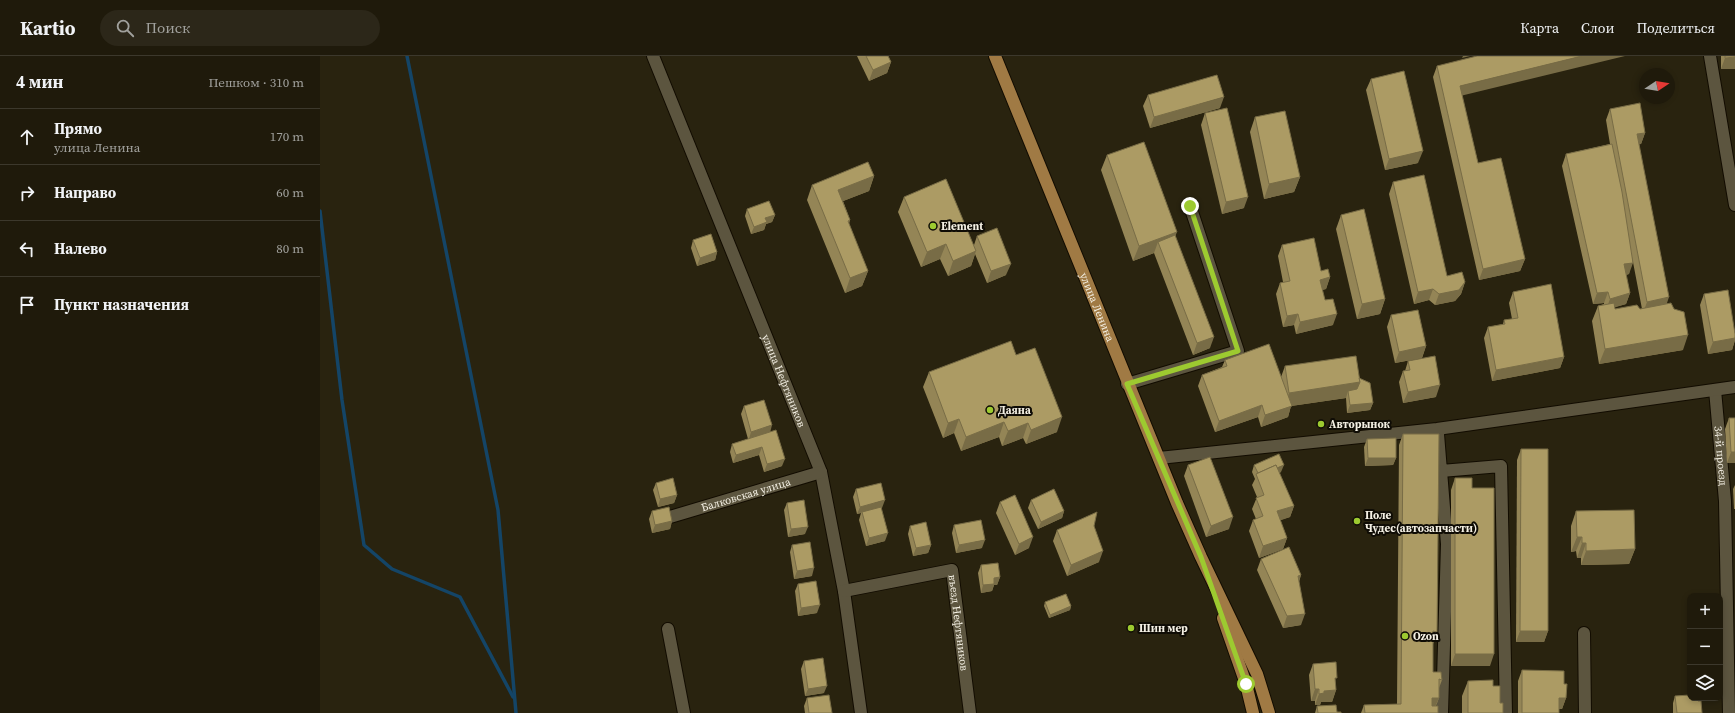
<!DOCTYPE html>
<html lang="ru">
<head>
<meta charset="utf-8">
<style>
	:root { --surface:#1f1a0b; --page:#2c2719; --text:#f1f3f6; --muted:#a1a19d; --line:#3c382c }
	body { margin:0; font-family:"Source Serif 4",serif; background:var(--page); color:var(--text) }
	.controls { position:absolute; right:12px; bottom:12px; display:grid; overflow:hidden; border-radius:8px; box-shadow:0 2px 6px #0003 }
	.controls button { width:36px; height:36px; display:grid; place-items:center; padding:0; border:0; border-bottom:1px solid var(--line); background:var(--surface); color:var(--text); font:20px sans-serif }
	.compass { position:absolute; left:1319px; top:12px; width:36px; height:36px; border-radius:50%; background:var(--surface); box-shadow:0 2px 6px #0003; rotate:78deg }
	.stop { position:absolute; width:12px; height:12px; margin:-9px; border:3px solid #9dca30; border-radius:50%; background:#fff }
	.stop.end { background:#9dca30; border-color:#fff; box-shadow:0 1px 4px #0008 }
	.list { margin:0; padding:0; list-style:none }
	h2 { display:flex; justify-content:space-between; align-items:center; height:52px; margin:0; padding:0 16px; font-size:17px }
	h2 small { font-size:13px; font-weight:400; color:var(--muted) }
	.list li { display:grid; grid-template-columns:26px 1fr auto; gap:12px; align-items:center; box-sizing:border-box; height:56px; padding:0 16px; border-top:1px solid var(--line) }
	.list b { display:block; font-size:15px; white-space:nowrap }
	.list p { margin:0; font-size:13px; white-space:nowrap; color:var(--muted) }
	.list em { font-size:13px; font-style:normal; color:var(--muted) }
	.icon { flex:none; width:22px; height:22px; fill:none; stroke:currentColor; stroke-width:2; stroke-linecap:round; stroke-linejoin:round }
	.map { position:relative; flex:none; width:1415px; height:657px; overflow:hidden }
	header { display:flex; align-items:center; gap:24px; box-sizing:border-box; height:56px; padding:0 20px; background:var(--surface); border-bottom:1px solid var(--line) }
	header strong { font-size:19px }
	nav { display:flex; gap:22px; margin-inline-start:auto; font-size:14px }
	.search { width:280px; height:36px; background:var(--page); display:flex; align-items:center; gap:10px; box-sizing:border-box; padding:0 14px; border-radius:22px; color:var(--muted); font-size:15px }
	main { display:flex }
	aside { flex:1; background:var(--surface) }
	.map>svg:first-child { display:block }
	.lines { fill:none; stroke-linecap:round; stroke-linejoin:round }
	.stream { stroke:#144567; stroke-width:3.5 }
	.minor-casing { stroke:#120c00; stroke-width:14 }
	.tertiary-casing { stroke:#120c00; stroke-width:14 }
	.primary-casing { stroke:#120c00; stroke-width:14 }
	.minor { stroke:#5c553f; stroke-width:12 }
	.tertiary { stroke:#5c553f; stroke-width:12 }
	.primary { stroke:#a07a44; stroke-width:12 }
	.wall { fill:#948556; fill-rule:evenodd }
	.shaded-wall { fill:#786c46 }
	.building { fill:#ac9b64; stroke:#786c46 }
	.route { stroke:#9dca30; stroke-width:5 }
	.poi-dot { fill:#9dca30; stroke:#0f0c05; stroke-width:1.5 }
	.labels { text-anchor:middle; stroke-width:4; stroke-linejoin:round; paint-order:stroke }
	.poi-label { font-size:11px; font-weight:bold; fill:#f4f0e4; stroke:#0f0c05; text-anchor:start }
	.street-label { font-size:11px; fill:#f4f0e4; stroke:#0f0c05 }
</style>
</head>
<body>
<header>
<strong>Kartio</strong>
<div class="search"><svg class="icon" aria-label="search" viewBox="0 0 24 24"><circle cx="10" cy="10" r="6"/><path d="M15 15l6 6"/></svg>Поиск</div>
<nav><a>Карта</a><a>Слои</a><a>Поделиться</a></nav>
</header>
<main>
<aside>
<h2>4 мин<small>Пешком · 310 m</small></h2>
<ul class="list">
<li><svg class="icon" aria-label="ahead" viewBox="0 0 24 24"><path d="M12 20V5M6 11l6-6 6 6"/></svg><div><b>Прямо</b><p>улица Ленина</p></div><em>170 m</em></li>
<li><svg class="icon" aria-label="right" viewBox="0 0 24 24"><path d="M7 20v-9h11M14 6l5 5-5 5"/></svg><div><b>Направо</b></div><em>60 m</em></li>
<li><svg class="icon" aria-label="left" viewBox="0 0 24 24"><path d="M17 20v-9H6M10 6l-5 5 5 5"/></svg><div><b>Налево</b></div><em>80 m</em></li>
<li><svg class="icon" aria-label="arrive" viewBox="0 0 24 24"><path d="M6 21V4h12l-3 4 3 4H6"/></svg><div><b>Пункт назначения</b></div></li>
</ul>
</aside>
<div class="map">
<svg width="1415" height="657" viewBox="0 0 1415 657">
	<rect width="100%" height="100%" fill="#29230f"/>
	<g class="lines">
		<!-- stream -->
		<g class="stream">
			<path d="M87,0L178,454L196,657"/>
			<path d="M0,155L22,344L44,489L72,513L140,541L193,641"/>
		</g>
		<!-- minor casing -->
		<g class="minor-casing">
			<g id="minor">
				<path id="s1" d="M333,0L501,416L524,535L541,657"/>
				<path d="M1390,0L1415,149"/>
				<path d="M807,328L918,295L870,150"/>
				<path id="s2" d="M1395,334L1405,445L1409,657"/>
				<path d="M1118,378L1121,415L1181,410L1186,657"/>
				<path d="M1121,415L1127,488L1122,657"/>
				<path id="s3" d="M350,461L501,416"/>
				<path id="s4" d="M524,535L632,514L650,657"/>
				<path d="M348,573L364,657"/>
				<path d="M1264,577L1265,657"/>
			</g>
		</g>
		<!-- tertiary casing -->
		<g class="tertiary-casing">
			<path id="tertiary" d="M839,402L1117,373L1415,331"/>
		</g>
		<!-- primary casing -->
		<g class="primary-casing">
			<g id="primary">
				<path id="s5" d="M675,0L857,447L881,501L937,618L949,657"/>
				<path d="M903,562L926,628L933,657"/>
			</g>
		</g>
		<!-- minor -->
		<use href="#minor" class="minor"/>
		<!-- tertiary -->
		<use href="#tertiary" class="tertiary"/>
		<!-- primary -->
		<use href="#primary" class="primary"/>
	</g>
	<!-- wall -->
	<g class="wall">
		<path d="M537,0H568L571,6L567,17L549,25Z"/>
		<rect x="1401" y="0" width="14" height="13"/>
		<path d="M1117,10L1142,40L1158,107L1205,203L1200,215L1159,224L1113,21Z"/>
		<path d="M1051,23L1098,107L1065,114L1046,34Z"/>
		<path d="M828,39L900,52L830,72L823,50Z"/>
		<path d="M1290,53L1325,77L1321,88H1319L1347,248L1363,294L1279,308L1272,265L1278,250L1284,248V247L1273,248L1242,110L1246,98L1290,88L1286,64ZM1312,201L1322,253H1295V251L1306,248L1310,237L1306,219L1309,218Z"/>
		<path d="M885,57L924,152L902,158L881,69Z"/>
		<path d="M935,61L980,121L974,136L944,143L930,76Z"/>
		<path d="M787,99L855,179L890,292L873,299L834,197L813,205L781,114Z"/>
		<path d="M554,120L549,135L523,145L530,164L529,168L548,215L542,230L525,237L487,144L492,129Z"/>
		<path d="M1073,126L1127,220L1145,226L1141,238L1135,245L1115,249L1109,244L1094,248L1069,138Z"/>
		<path d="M584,141L654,189L657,180L686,219L667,227L655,198L651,210L628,220L620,203L601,211L578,156Z"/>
		<path d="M427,153L455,159L452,166L446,168L444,174L431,178L425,160Z"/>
		<path d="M1021,159L1065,243L1060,258L1037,263L1016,173Z"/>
		<path d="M373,184L397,196L395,204L377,210L371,192Z"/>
		<path d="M962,189L1010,221L1006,233L1002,234L1005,244L1013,269L976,278L974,269L963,271L956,238L960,227L963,226L958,200Z"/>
		<path d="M1193,236L1244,301L1240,312L1172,325L1164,282L1168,271L1183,268L1184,264L1192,263L1189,247Z"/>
		<path d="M1384,238L1415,278V284L1412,294L1388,298L1380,249Z"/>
		<path d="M1071,259L1106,290L1102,302L1075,307L1067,271Z"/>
		<path d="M696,299L737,376L706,388L703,382L682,390L679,381L641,395L634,377L623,382L603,331L609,316Z"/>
		<path d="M905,304L961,321L965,310L1039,322L1053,347L1050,354L1027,357L1026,342L971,350L968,361L941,371L938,361L895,376L878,330L882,319L902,311Z"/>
		<path d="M1088,305L1116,341L1083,347L1079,326L1083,315H1085Z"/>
		<path d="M424,350L450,376L462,410L444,416L439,399L413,407L410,396L412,388L428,383L421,358Z"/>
		<path d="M1409,362H1415V407H1407L1405,373Z"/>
		<path d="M1083,378L1117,576L1113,588V616L1122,624L1119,632V642L1116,650L1118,657H1041L1044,649L1077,648L1079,389Z"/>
		<path d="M1047,383L1076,402L1073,409L1045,410L1044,391Z"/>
		<path d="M1201,393L1228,575L1224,586H1196L1197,404Z"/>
		<path d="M868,409L909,473L886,481L864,420Z"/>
		<path d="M934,409L961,416L959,417L974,450L970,461L960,464L967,482L963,493L939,502L929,475L933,464L936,463L932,453L937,441L932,429L935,423L932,416Z"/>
		<path d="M1135,422L1152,432L1170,610H1131V434Z"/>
		<path d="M336,427L357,439L354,447L338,451L333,434Z"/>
		<path d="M1415,429V453H1414L1413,433Z"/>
		<path d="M536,433L562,452H561L565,485L546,490L539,464L541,457L537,458L533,441Z"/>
		<path d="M711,444L744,455L742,462L718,473L708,452Z"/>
		<path d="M680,446L709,492L695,499L676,457Z"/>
		<path d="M467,447L485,478L468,481L464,454Z"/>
		<path d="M332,455L352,465L350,473L332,477L329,463Z"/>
		<path d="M1256,455L1315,493L1309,508L1261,509V502H1257L1256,495L1251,496V470Z"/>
		<path d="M634,469L662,492L636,497L632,477Z"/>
		<path d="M590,470L611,489L608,497L593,500L588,478Z"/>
		<path d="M774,470L779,506L747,520L733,485L737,474Z"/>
		<path d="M472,489L492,520L474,523L470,496Z"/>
		<path d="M941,503L981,519L979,526L981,569L963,572L937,514Z"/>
		<path d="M661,509L680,521L677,529H674L672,535L661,537L658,517Z"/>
		<path d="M478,528L497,557L478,560L475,535Z"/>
		<path d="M725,546L751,550L750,554L729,562L724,550Z"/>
		<path d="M484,605L504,637L485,640L481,613Z"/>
		<path d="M993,608L1015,627L1016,634L1012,646H1001L1000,649H995V645H991L989,619Z"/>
		<path d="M1202,614L1244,628L1246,642L1242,653H1239V657H1198V625Z"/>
		<path d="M1148,625L1173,630L1183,657H1142V640Z"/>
		<path d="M1355,640L1378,645L1382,657H1353V647Z"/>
		<path d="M487,642L512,657H485L484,650Z"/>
		<path d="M997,650L1017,656L1021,657H995Z"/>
	</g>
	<!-- shaded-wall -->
	<g class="shaded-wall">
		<path d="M1143,0H1150L1142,2Z"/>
		<path d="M1262,0H1305L1136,41L1140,30Z"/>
		<path d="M1415,1V13H1401L1405,2Z"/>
		<path d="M571,6L567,17L549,25L553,14Z"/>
		<path d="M904,41L900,52L830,72L834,61Z"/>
		<path d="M1325,77L1321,88L1313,90L1317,78Z"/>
		<path d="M1103,95L1098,107L1065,114L1069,103Z"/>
		<path d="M554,120L549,135L513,149L518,134Z"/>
		<path d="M980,121L974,136L944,143L949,128Z"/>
		<path d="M928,141L924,152L902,158L906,146Z"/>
		<path d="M455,159L452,166L446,168L444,174L431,178L434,171L445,162Z"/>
		<path d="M857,176L851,191L838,186L834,197L813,205L819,190Z"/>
		<path d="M626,188L620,203L601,211L607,196Z"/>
		<path d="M656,195L651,210L628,220L633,205Z"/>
		<path d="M397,196L395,204L377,210L380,202Z"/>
		<path d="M1205,203L1200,215L1159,224L1163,213Z"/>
		<path d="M1313,207L1309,218L1300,220L1304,208Z"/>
		<path d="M691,208L686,219L667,227L671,215Z"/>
		<path d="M548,215L542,230L525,237L530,222Z"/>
		<path d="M1010,221L1006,233L996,235L1000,224Z"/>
		<path d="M1145,226L1141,238L1135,245L1115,249L1119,238Z"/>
		<path d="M1113,233L1109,244L1094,248L1098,236Z"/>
		<path d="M1288,236L1284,247L1273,248L1277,237Z"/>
		<path d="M1310,237L1306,248L1286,254L1290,243Z"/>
		<path d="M1349,241L1345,253L1323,257L1327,246Z"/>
		<path d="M1065,243L1060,258L1037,263L1042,248Z"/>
		<path d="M978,258L974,269L963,271L967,260Z"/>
		<path d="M1017,258L1013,269L976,278L980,266Z"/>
		<path d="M1368,279L1363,294L1279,308L1285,293Z"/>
		<path d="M894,281L890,292L873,299L877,287Z"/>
		<path d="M1415,282V284L1412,294L1388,298L1393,286Z"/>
		<path d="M1106,290L1102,302L1075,307L1079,296Z"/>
		<path d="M1244,301L1240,312L1172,325L1176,314Z"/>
		<path d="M1040,326L1035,341L1028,335L1026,342L971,350L968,361L941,371L945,359L964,352L969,337Z"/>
		<path d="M1120,329L1116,341L1083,347L1088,336Z"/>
		<path d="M1053,347L1050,354L1027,357L1030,349Z"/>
		<path d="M942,349L938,361L895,376L899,365Z"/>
		<path d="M742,361L737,376L706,388L711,374Z"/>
		<path d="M639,363L634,377L623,382L628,367Z"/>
		<path d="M684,366L679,381L641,395L646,381Z"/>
		<path d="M708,367L703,382L682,390L688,375Z"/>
		<path d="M452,369L450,377L429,383L431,376Z"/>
		<path d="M442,391L439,399L413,407L416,399Z"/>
		<path d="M1411,396H1415V407H1407Z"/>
		<path d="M1048,402H1076L1073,409L1045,410Z"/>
		<path d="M465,403L462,410L444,416L447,408Z"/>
		<path d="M964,409L961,416L939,426V420Z"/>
		<path d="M357,439L354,447L338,451L340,443Z"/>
		<path d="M565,444L562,452L542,457V456L541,457L537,458L540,451Z"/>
		<path d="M974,450L970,461L953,467L957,455Z"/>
		<path d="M744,455L742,462L718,473L721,466Z"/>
		<path d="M913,461L909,473L886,481L891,470Z"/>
		<path d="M352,465L350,473L332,477L335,469Z"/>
		<path d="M488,471L485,478L468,481L471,473Z"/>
		<path d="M568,477L565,485L546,490L549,482Z"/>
		<path d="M713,481L709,492L695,499L699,488Z"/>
		<path d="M1257,481H1262L1256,495L1251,496Z"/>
		<path d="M967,482L963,493L939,502L943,490Z"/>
		<path d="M665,484L662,492L636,497L639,489Z"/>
		<path d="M1262,487H1266L1261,502H1257Z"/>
		<path d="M611,489L608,497L593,500L596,492Z"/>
		<path d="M1315,493L1309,508L1261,509L1266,495Z"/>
		<path d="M783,495L779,506L747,520L751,509Z"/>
		<path d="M494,512L492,520L474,523L477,515Z"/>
		<path d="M981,519L977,530L978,520Z"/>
		<path d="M680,521L677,529H674L672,535L661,537L663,529L674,522Z"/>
		<path d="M500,549L497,557L478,560L481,552Z"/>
		<path d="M751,550L750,554L729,562L730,559Z"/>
		<path d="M985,558L981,569L963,572L967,560Z"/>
		<path d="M1200,575H1228L1224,586H1196Z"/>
		<path d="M1135,598H1174L1170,610H1131Z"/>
		<path d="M507,630L504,637L485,640L488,633Z"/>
		<path d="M995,633H999L995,645H991Z"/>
		<path d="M1016,634L1012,646H1001L1000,649H995L999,638L1004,635Z"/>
		<path d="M1112,642H1119L1114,653H1108Z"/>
		<path d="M1239,642H1246L1242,653H1235Z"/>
	</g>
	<!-- building -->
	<g class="building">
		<path d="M546,0H568L571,6L553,14Z"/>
		<path d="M1157,0H1262L1140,30L1158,107L1181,102L1205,203L1163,213L1117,10Z"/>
		<path d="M1405,0H1415V1L1405,2Z"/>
		<path d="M1084,15L1103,95L1069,103L1051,23Z"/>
		<path d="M897,19L904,41L834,61L828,39Z"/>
		<path d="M1320,47L1325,77L1317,78L1349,241L1327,246L1290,53Z"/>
		<path d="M907,52L928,141L906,146L885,57Z"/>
		<path d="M965,55L980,121L949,128L935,61Z"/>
		<path d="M824,86L857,176L819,190L787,99Z"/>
		<path d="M1292,88L1302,136L1313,207L1304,208L1310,237L1290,243L1288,236L1277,237L1246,98Z"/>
		<path d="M548,106L554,120L518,134L530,164L528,165L548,215L530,222L492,129Z"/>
		<path d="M1104,119L1127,220L1142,216L1145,226L1139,234L1119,238L1113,233L1098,236L1073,126Z"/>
		<path d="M626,123L656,195L633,205L626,188L607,196L584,141Z"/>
		<path d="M449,145L455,159L445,162L447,166L434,171L427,153Z"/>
		<path d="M1044,153L1065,243L1042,248L1021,159Z"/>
		<path d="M677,172L691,208L671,215L657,180Z"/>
		<path d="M391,178L397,196L380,202L373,184Z"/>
		<path d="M855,179L894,281L877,287L838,186Z"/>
		<path d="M994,182L1001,215L1008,213L1010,221L1000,224L1005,244L1013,243L1017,258L980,266L978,258L967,260L960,227L970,225L962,189Z"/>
		<path d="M1231,228L1244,301L1176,314L1168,271L1185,268L1184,264L1198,262L1193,236Z"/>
		<path d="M1408,234L1415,278V282L1393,286L1384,238Z"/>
		<path d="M1294,247L1295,253L1317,249L1320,253L1351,247L1354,253L1364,256L1368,279L1285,293L1278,250Z"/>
		<path d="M1098,254L1106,290L1079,296L1071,259Z"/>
		<path d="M691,285L696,299L715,292L742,361L711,374L708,367L688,375L684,366L646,381L639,363L628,367L609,316Z"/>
		<path d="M949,288L972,350L945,359L942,349L899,365L882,319L907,310L905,304Z"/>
		<path d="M1036,300L1040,326L969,337L965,310Z"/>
		<path d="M1115,300L1120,329L1088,336L1083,315L1090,314L1088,305Z"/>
		<path d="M1039,322L1050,327L1053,347L1030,349L1028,335L1037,333L1040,326Z"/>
		<path d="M444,344L452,369L431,376L424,350Z"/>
		<path d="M1409,362H1415V396H1411Z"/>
		<path d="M456,374L465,403L447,408L442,391L416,399L412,388Z"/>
		<path d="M1083,378H1119L1117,576L1113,575V616H1121L1122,624L1119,623V642H1112V650H1118V657H1045L1044,649L1081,648Z"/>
		<path d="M1076,382V402H1048L1047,383Z"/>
		<path d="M1201,393H1228V575H1200Z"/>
		<path d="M959,398L964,409L957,412L956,409L938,417L934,409Z"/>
		<path d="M890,401L913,461L891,470L868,409Z"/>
		<path d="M956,409L974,450L957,455L967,482L943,490L933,464L943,460L936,442L944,439L936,418Z"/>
		<path d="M353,422L357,439L340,443L336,427Z"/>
		<path d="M1135,422H1152V432H1174V598H1135Z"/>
		<path d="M561,427L565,444L540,451L536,433Z"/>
		<path d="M734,433L744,455L721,466L711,444Z"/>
		<path d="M695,439L713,481L699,488L680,446Z"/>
		<path d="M484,444L488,471L471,473L467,447Z"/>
		<path d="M349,451L352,465L335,469L332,455Z"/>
		<path d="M561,451L568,477L549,482L542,456Z"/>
		<path d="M1314,454L1315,493L1266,495V487H1262V481H1257L1256,455Z"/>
		<path d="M777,456L774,470L783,495L751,509L737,474Z"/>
		<path d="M661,464L665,484L639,489L634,469Z"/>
		<path d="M606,466L611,489L596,492L590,470Z"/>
		<path d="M490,486L494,512L477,515L472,489Z"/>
		<path d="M969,491L981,519L978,520L985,558L967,560L941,503Z"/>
		<path d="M678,507L680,521L674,522V528L663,529L661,509Z"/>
		<path d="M496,525L500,549L481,552L478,528Z"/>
		<path d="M746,538L751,550L730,559L725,546Z"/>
		<path d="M503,602L507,630L488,633L484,605Z"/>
		<path d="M1016,606L1017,622H1015L1016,634L1004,635V637L999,638V633H995L993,608Z"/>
		<path d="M1202,614L1244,615V628H1247L1246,642H1239V657H1202Z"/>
		<path d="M1173,624V630H1180V647H1183V657H1148V625Z"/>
		<path d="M509,639L512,657H489L487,642Z"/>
		<path d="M1370,639V642H1377L1378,645H1381L1382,657H1357L1355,640Z"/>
		<path d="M1016,649L1017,656H1021V657H998L997,650Z"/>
	</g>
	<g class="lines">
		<!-- route -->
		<path class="route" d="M870,150L918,295L807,328L881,501L926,628"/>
	</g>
	<!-- markers -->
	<g class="poi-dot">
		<circle cx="613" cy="170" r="4"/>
		<circle cx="670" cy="354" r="4"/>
		<circle cx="1001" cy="368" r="4"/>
		<circle cx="1037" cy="465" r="4"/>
		<circle cx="811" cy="572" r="4"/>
		<circle cx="1085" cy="580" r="4"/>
	</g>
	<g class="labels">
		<!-- poi labels -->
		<g class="poi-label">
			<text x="621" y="174">Element</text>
			<text x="678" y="358">Даяна</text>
			<text x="1009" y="372">Авторынок</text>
			<text x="1045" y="463">Поле<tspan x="1045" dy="13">Чудес(автозапчасти)</tspan></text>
			<text x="819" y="576">Шин мер</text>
			<text x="1093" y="584">Ozon</text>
		</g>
		<!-- street labels -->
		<g class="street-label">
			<text dy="4" stroke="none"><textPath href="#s5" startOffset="271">улица Ленина</textPath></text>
			<text dy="4" stroke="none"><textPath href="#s1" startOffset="350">улица Нефтяников</textPath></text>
			<text dy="4" stroke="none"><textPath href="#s2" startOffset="66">34-й проезд</textPath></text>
			<text dy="4" stroke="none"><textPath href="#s3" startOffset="79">Балковская улица</textPath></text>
			<text dy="4" stroke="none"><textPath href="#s4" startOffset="163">въезд Нефтяников</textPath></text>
		</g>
	</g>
</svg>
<div class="controls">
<button>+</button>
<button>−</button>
<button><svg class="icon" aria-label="layers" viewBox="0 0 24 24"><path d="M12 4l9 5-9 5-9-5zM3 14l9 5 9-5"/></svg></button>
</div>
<svg class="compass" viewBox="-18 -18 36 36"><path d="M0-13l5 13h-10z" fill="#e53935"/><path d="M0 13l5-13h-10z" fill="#a1a19d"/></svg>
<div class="stop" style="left:926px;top:628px"></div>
<div class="stop end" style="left:870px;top:150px"></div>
</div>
</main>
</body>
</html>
